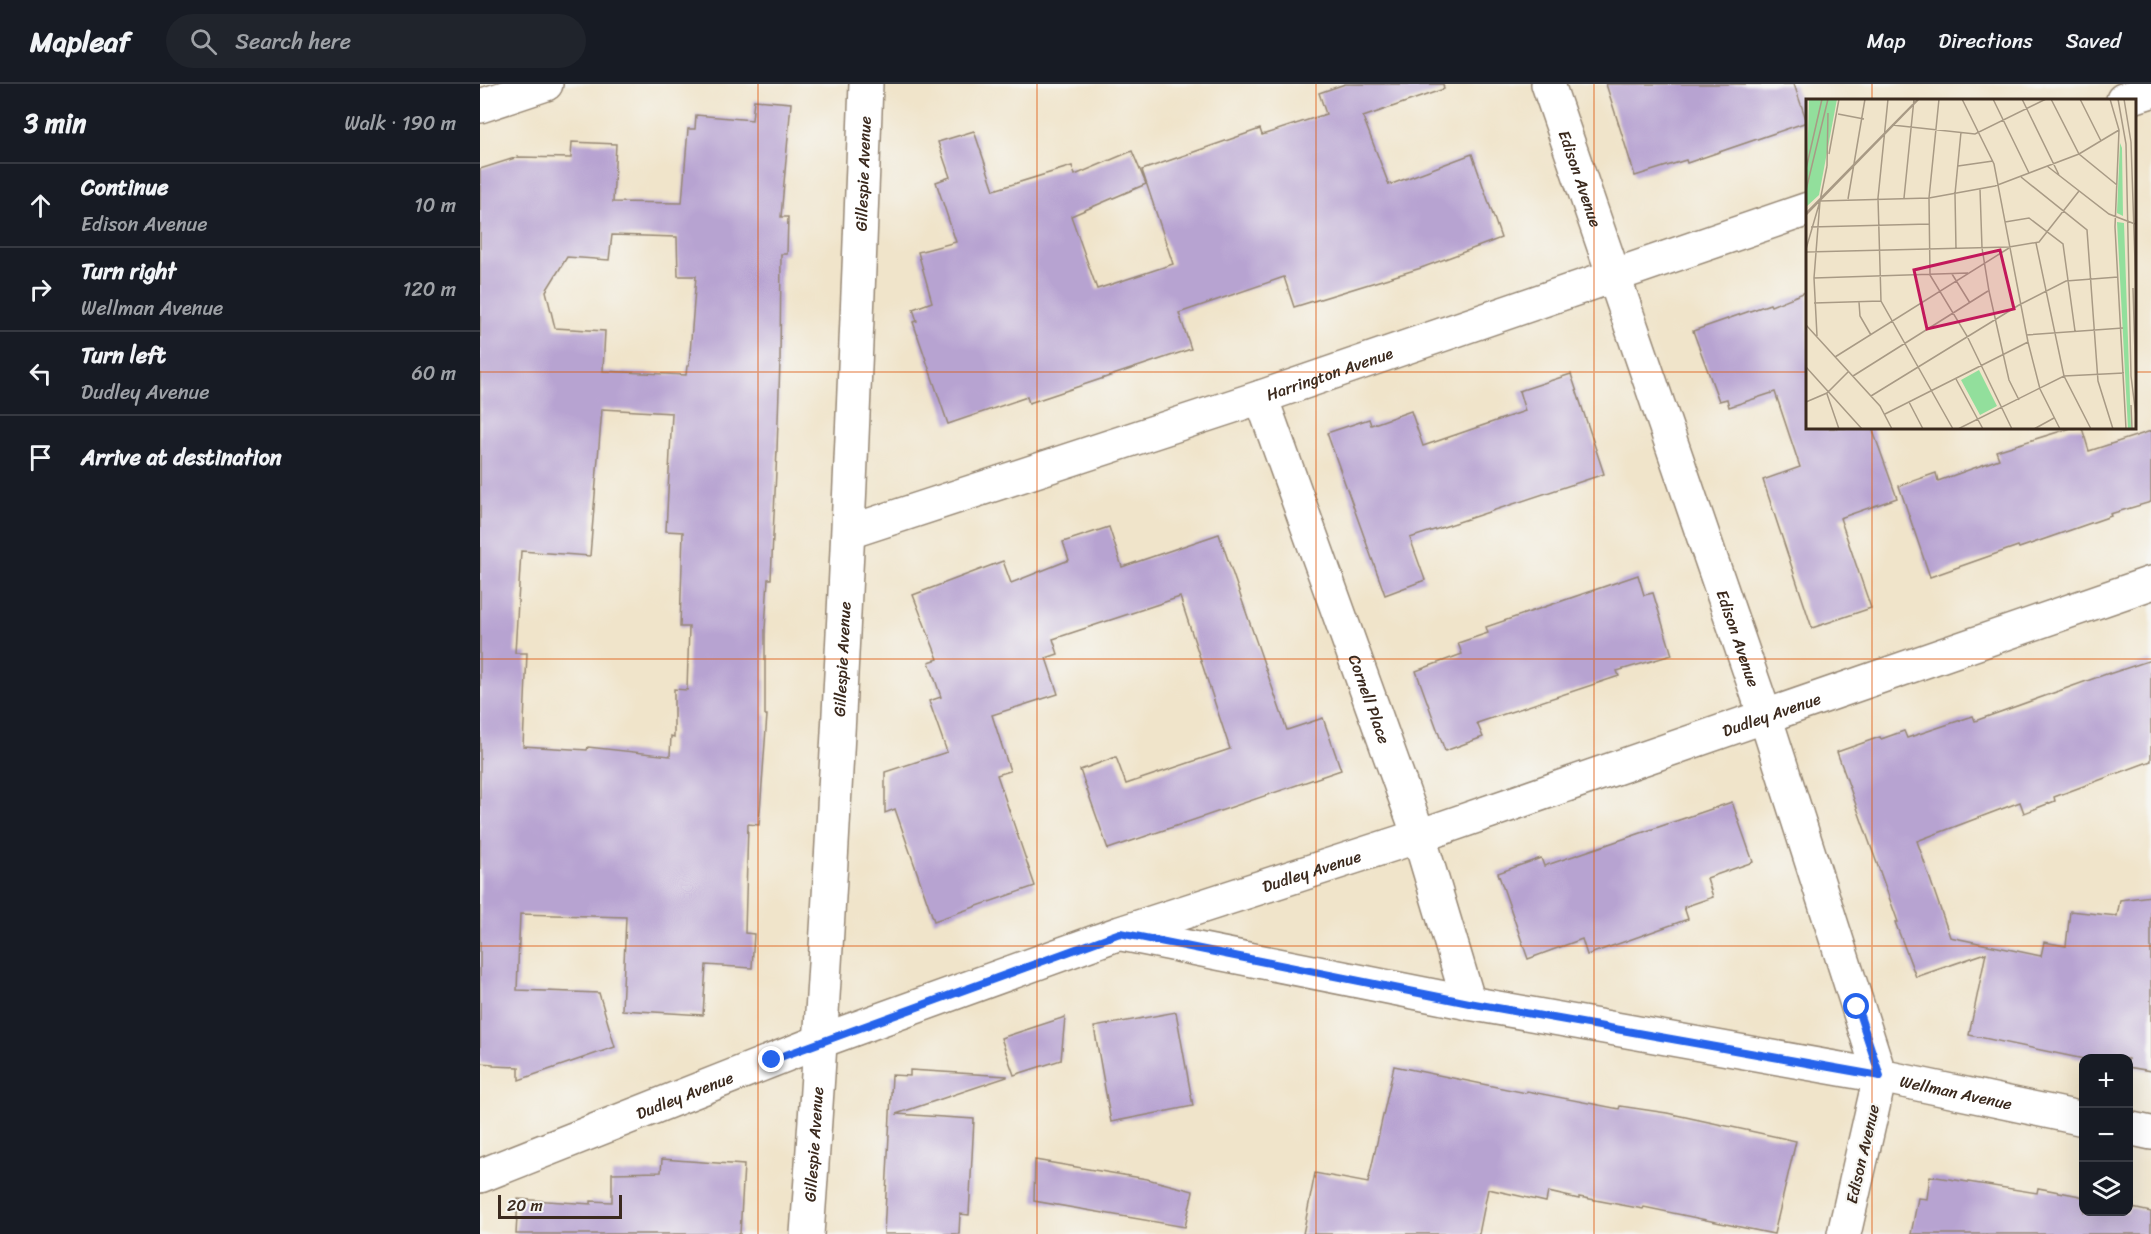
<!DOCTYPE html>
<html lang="en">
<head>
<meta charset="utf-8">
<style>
	:root { --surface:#171b24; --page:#20242c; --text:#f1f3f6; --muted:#9ea1a6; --line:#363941 }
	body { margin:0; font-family:Sriracha,sans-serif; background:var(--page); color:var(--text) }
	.controls { position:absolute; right:18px; bottom:18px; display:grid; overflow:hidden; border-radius:12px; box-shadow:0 6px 24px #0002 }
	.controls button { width:54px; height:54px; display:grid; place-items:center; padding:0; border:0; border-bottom:2px solid var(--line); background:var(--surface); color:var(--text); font:30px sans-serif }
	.scale { position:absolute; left:18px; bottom:15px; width:124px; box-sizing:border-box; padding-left:6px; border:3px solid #3b2a1e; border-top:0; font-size:16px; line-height:21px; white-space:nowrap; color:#3b2a1e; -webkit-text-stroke:4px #f6f6f2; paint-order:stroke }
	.stop { position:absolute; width:18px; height:18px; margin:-14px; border:4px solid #2563eb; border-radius:50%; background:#fff }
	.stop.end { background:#2563eb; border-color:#fff; box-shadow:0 2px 6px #0008 }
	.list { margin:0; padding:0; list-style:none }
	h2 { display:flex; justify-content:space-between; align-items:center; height:78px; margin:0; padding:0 24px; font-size:26px }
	h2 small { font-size:20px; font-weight:400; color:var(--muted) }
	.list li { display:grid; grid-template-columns:39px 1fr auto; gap:18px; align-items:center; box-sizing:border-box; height:84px; padding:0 24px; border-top:2px solid var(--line) }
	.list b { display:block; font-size:22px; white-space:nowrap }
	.list p { margin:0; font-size:20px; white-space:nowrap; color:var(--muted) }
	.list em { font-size:20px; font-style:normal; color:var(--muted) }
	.icon { flex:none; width:33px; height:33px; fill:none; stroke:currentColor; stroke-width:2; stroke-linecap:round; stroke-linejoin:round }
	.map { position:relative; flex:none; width:1671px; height:1150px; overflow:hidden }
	header { display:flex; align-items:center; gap:36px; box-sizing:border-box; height:84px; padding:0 30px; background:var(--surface); border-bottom:2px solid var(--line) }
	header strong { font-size:28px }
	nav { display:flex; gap:33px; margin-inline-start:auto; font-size:21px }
	.search { width:420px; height:54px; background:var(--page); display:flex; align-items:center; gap:15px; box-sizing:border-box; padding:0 21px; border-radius:33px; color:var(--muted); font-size:22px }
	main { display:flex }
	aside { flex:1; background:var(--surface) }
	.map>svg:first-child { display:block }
	.building { fill:#b7a3d1; fill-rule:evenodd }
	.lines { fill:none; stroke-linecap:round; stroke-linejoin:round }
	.minor-casing { stroke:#968774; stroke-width:36 }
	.minor { stroke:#fff; stroke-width:33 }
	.route { stroke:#2563eb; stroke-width:8 }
	.grid { fill:none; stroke:#df570d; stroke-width:1.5; stroke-opacity:0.55 }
	.labels { text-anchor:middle; stroke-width:4.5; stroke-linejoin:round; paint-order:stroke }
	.street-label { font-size:16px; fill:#3b2a1e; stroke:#f6f6f2 }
	.inset-road { fill:none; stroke:#a89a85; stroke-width:1.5 }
	.view { fill:#c2185b; fill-opacity:0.15; stroke:#c2185b; stroke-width:3 }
	.inset-edge { fill:none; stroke:#3b2a1e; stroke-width:3 }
</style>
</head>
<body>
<header>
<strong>Mapleaf</strong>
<div class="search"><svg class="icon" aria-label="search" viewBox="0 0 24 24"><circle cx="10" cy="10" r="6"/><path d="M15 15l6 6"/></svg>Search here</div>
<nav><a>Map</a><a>Directions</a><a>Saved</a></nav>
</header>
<main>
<aside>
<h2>3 min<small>Walk · 190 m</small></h2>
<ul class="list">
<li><svg class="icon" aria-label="ahead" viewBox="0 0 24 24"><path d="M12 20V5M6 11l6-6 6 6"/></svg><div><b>Continue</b><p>Edison Avenue</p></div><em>10 m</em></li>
<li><svg class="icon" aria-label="right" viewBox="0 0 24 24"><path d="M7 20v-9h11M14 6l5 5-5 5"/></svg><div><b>Turn right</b><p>Wellman Avenue</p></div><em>120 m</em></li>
<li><svg class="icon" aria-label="left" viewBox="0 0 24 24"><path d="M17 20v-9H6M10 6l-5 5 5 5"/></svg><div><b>Turn left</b><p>Dudley Avenue</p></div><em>60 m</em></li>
<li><svg class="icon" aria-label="arrive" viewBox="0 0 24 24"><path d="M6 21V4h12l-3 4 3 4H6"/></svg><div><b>Arrive at destination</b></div></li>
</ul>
</aside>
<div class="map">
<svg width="1671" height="1150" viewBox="0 0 1671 1150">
	<rect width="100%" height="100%" fill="#f6f6f2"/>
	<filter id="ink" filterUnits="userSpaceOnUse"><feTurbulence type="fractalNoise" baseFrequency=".0167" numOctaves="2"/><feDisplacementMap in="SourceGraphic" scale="12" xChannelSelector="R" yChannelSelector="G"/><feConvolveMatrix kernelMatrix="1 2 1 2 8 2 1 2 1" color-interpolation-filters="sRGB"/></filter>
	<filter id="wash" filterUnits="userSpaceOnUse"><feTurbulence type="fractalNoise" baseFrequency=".008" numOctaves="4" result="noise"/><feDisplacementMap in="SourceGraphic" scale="24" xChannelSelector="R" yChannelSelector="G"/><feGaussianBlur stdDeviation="1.35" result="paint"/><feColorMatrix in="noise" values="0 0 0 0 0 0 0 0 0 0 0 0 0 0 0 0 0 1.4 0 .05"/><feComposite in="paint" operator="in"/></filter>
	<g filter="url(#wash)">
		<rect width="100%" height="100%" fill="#f0e4ca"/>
		<g id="blocks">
			<!-- building -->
			<g class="building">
				<path d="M865,0H963L964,5L883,33L909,101L992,70L1021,154L941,184L814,223L804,193L699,229L711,265L549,319L547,313L468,340L433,238L437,237L433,225L452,218L438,168L476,158L456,98L470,93L458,58L494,47L514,106L592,82L595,91L652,67L666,100L591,132L617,205L693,180L662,86L780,45L782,51L846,30L839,9Z"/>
				<path d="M1126,0H1314L1327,38L1207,79L1206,76L1155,92Z"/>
				<path d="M274,16L311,19L301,133H308L307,170H301L300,277L297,366L291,495H288L285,545V631H287L279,741L268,740L265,849L274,850L272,884L226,881L223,931L142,926L146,833L40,830L37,906L119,909L135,963L39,996V983L13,982V980L0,979V85L38,73L91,74L92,58L136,60L133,118L202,119L208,45H215L216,31L272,36ZM132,151L197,153L198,192H216L209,282H207L206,291L123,287L125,247L75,244L66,207L87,173L129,176ZM122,325L192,329L186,447L203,448L200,543H209L207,606L194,605V653L191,652L190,672L108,663L107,666L43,662L47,569H35L41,467L110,472Z"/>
				<path d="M1328,207V344H1392L1417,414L1360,434L1391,524L1332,544L1283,396L1320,383L1295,308L1249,323L1247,315L1239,317L1213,247L1290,220L1291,222Z"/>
				<path d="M1091,290L1124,390L930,454L945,496L905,511L847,349L889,335L891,341L931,327L943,362L1045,327L1039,307Z"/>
				<path d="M1591,344H1602L1609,367L1671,347V418L1630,430L1631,432L1539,464L1538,462L1450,493L1419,402L1456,389L1458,397L1519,375L1516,367Z"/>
				<path d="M629,443L642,483L739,450L807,646L843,634L861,686L628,765L600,686L636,673L646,700L750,665L700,513L573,555L578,570L566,574L578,610L512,631L530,687L517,691L555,802L454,837L415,725L405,729V688L467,668L449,617L461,613L449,578L458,575L433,511L523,477L531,499L589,476L583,458Z"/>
				<path d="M1158,491L1164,511L1173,509L1192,571L1137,587L1139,592L997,639L1003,653L965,667L936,587L982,570L978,559L1008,549L1006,543Z"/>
				<path d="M1671,576V677L1574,713L1575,717L1544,729L1540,718L1437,757L1470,853L1561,872L1564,858L1586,862L1590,827L1637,832L1640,816L1671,812V987L1648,983V975H1604L1489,951L1506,869L1436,893L1415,838H1418L1357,668L1400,653L1401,655L1424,647L1427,654L1493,632L1495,637L1629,589V590Z"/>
				<path d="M1252,718L1273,778L1227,794L1233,813L1204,823L1208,835L1107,871L1102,855L1048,875L1018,789L1061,774L1064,782Z"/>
				<path d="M696,928L713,1022L631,1038L614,943Z"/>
				<path d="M585,933L581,976L534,991L521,954Z"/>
				<path d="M914,982L1046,1009L1047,1007L1139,1025L1140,1022L1187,1029L1316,1057L1294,1150L1164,1123L1163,1125L1099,1113V1115L1068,1108L1066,1118L1008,1105L999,1150H823L835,1089L888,1099Z"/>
				<path d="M430,986L527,992V993L416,1030L494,1035L489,1131L480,1130L479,1150H404L412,991L430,992Z"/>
				<path d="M182,1075L264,1081L260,1150H36L38,1115L111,1120V1117L132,1118V1089L181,1088Z"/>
				<path d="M555,1076L667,1095L713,1107L705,1143L554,1117Z"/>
				<path d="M1450,1092L1557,1109L1558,1104L1600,1112L1604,1114V1128H1648V1123L1671,1128V1150H1431L1438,1114L1447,1115Z"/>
			</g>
		</g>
	</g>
	<g filter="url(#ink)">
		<use href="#blocks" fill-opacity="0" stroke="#968774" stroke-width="1.5"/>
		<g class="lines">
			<!-- minor casing -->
			<g class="minor-casing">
				<g id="minor">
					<path id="s1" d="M1068,0L1285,632L1400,992L1364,1150"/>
					<path d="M1643,16L1671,7"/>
					<path d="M0,22L66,0"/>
					<path id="s2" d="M781,313L939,752L989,919"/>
					<path id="s3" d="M369,448L781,313L1328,125"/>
					<path id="s4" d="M642,850L989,919L1400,992L1604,1035"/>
					<path d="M1648,1044L1671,1049"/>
					<path id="s5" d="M0,1092L341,957L640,849L939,752L1671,499"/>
					<path id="s6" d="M327,1150C355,767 372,384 386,0"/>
				</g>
			</g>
			<!-- minor -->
			<use href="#minor" class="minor"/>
		</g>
	</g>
	<g class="lines" filter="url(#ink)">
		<!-- route -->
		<path class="route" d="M292,976L640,849L989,919L1400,992L1377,923"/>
	</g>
	<!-- grid -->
	<path class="grid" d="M278,0V1150M557,0V1150M836,0V1150M1114,0V1150M1392,0V16M0,288H1328M1654,288H1671M1392,344V1150M0,575H1671M0,862H1671"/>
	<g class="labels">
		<!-- street labels -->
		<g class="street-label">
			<text dy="6" stroke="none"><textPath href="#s6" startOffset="1062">Gillespie Avenue</textPath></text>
			<text dy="6" stroke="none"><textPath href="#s1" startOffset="100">Edison Avenue</textPath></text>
			<text dy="6" stroke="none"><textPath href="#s3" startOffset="506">Harrington Avenue</textPath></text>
			<text dy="6" stroke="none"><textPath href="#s1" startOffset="586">Edison Avenue</textPath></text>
			<text dy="6" stroke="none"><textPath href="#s6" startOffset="576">Gillespie Avenue</textPath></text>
			<text dy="6" stroke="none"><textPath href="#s2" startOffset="321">Cornell Place</textPath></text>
			<text dy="6" stroke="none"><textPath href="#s5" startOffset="1372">Dudley Avenue</textPath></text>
			<text dy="6" stroke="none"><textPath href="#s5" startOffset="886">Dudley Avenue</textPath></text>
			<text dy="6" stroke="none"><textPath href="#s4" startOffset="849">Wellman Avenue</textPath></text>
			<text dy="6" stroke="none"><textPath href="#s5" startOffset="220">Dudley Avenue</textPath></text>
			<text dy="6" stroke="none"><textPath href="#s6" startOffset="90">Gillespie Avenue</textPath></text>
			<text transform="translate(1382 1070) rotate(-77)" y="6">Edison Avenue</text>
		</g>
	</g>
	<!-- overview -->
	<g transform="translate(1326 15)">
		<rect width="330" height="330" fill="#f0e4ca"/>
		<path d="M3,0H31L13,96L0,108ZM314,44L316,49L317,117L311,114ZM311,123L318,124L325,330H322ZM173,271L191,307L174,316L155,281Z" fill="#92df9c"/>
		<path class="inset-road" d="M82,0L72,99L75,202L147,330M133,0L123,99L124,176L161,237L206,330M156,0L188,65L222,243L234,290L254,330M187,0L223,74M216,0L253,76M245,0L273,55L311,86M274,0L295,42M304,0L313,31L309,128L320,330M312,0L320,45L325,277L330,317M318,0L325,43L330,192M32,15L58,20M86,26L169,35L240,0M23,55L33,0M21,67L22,14M152,67L187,62M241,67L303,115L329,125M0,70L16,0M215,78L281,131L292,282L307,330M174,90L176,149L183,192L203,281L213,301M0,91L22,0M98,99L108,0M42,100L59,0M14,102L123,99L189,87L273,55L313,31M14,102L21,67M0,114L112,0M0,116L113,0M199,123L223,119L257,145L269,232M5,128L123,125M230,144L258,277L285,330M0,150L14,102M150,150L149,95L155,33M0,153L203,148L233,143L273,92M146,175L164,204M8,179L162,174M327,189L330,288M53,203L54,217L65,236M8,204L75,202M0,226L74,307L86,330M220,236L317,229M11,237L8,179L14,102M29,258L203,149M0,268L56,330M47,277L182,192M150,280L177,330M21,295L33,330M65,297L213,206L260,182L312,178M0,303L21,294L42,273M103,303L117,330M325,306L326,330M79,315L222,243M152,330L258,277L318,274M228,330L248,319"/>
		<path class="view" d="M194,151L208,210L121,230L108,171Z"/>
		<rect width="330" height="330" class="inset-edge"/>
	</g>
</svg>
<div class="controls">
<button>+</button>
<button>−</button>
<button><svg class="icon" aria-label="layers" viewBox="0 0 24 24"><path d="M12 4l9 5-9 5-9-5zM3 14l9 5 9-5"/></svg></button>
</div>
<div class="scale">20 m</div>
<div class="stop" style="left:1377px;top:923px"></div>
<div class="stop end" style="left:292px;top:976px"></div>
</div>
</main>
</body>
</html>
